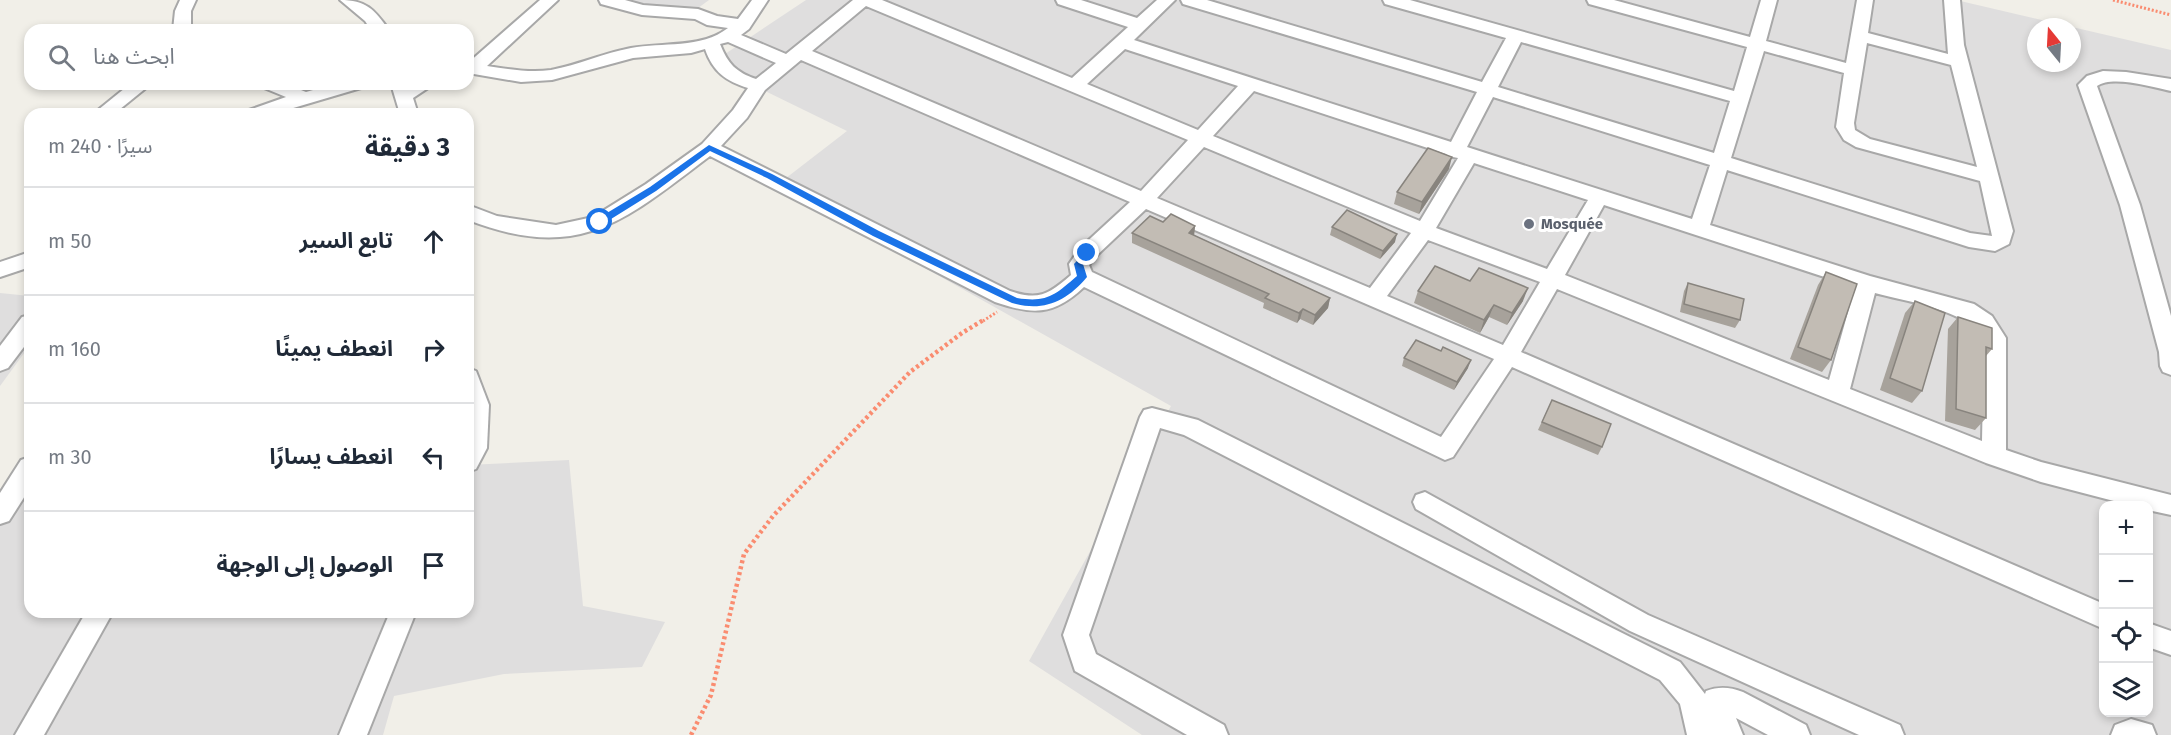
<!DOCTYPE html>
<html lang="ar">
<head>
<meta charset="utf-8">
<style>
	:root { --surface:#fff; --page:#f2f2f3; --text:#1f2937; --muted:#747a83; --line:#e0e1e3 }
	body { margin:0; font-family:"Fira Sans","Noto Sans Arabic",sans-serif; background:var(--page); color:var(--text); direction:rtl }
	.controls { position:absolute; right:18px; bottom:18px; display:grid; overflow:hidden; border-radius:12px; box-shadow:0 3px 9px #0003 }
	.controls button { width:54px; height:54px; display:grid; place-items:center; padding:0; border:0; border-bottom:2px solid var(--line); background:var(--surface); color:var(--text); font:30px sans-serif }
	.compass { position:absolute; left:2027px; top:18px; width:54px; height:54px; border-radius:50%; background:var(--surface); box-shadow:0 3px 9px #0003; rotate:342deg }
	.stop { position:absolute; width:18px; height:18px; margin:-14px; border:4px solid #1a73e8; border-radius:50%; background:#fff }
	.stop.end { background:#1a73e8; border-color:#fff; box-shadow:0 2px 6px #0008 }
	.list { margin:0; padding:0; list-style:none }
	h2 { display:flex; justify-content:space-between; align-items:center; height:78px; margin:0; padding:0 24px; font-size:26px }
	h2 small { font-size:20px; font-weight:400; color:var(--muted) }
	.list li { display:grid; grid-template-columns:39px 1fr auto; gap:18px; align-items:center; box-sizing:border-box; height:108px; padding:0 24px; border-top:2px solid var(--line) }
	.list b { display:block; font-size:22px; white-space:nowrap }
	.list em { font-size:20px; font-style:normal; color:var(--muted) }
	.icon { flex:none; width:33px; height:33px; fill:none; stroke:currentColor; stroke-width:2; stroke-linecap:round; stroke-linejoin:round }
	.map { position:relative; flex:none; width:2171px; height:735px; overflow:hidden; direction:ltr }
	.search { position:absolute; background:var(--surface); box-shadow:0 3px 9px #0003; left:24px; top:24px; width:450px; height:66px; display:flex; align-items:center; gap:15px; box-sizing:border-box; padding:0 21px; border-radius:18px; color:var(--muted); font-size:22px }
	.panel { position:absolute; background:var(--surface); box-shadow:0 3px 9px #0003; left:24px; top:108px; width:450px; height:510px; border-radius:18px; direction:rtl }
	.map>svg:first-child { display:block }
	.residential { fill:#dfdede; fill-rule:evenodd }
	.lines { fill:none; stroke-linecap:round; stroke-linejoin:round }
	.minor-casing { stroke:#a8a8a8; stroke-width:4 }
	.path-far1 { stroke:#fa8c70; stroke-width:3; stroke-dasharray:2 2; stroke-linecap:butt }
	.path { stroke:#fa8c70; stroke-width:4.5; stroke-dasharray:3 3; stroke-linecap:butt }
	.minor { fill:#fff; fill-rule:evenodd }
	.wall { fill:#a7a29b }
	.shaded-wall { fill:#88847e }
	.building { fill:#c2bcb4; stroke:#88847e; stroke-width:1.5 }
	.route { fill:#1a73e8 }
	.worship-dot { fill:#6b7280; stroke:#fff; stroke-width:2 }
	.labels { text-anchor:middle; stroke-width:6; stroke-linejoin:round; paint-order:stroke }
	.worship-label { font-size:15px; font-weight:bold; fill:#5b616d; stroke:#fff; text-anchor:start }
</style>
</head>
<body>
<div class="map">
<svg width="2171" height="735" viewBox="0 0 2171 735">
	<rect width="100%" height="100%" fill="#f1efe8"/>
	<!-- residential -->
	<g class="residential">
		<path d="M628,0H709L687,16Z"/>
		<path d="M806,0H1956L2072,27H2036V63H2072V27L2171,50V735H1142L1029,661L1171,406L777,185L847,131L710,64ZM2104,506H2148V712H2104Z"/>
		<path d="M0,293L30,296V345L0,386Z"/>
		<path d="M569,460L583,606L665,622L642,667L504,674L394,696L383,735H0V509L30,465V612H468V465Z"/>
	</g>
	<g class="lines">
		<!-- minor casing -->
		<g class="minor-casing">
			<g id="minor">
				<path d="M180,0H196L191,11V30H173L175,11Z"/>
				<path d="M340,0C366,0 374,9 389,30H371L365,21Z"/>
				<path d="M540,0H558L487,66C509,69 529,73 551,70C578,65 604,53 631,48C662,42 701,49 728,28L707,25L695,19L642,15L601,4L599,0H625L643,5L698,9L717,16L738,19L752,0H768L749,29L741,35L786,54L853,0H882L1072,78L1128,27L1058,4L1056,0H1081L1137,18L1157,0H1175L1134,40L1451,142L1477,92L1183,4L1181,0H1207L1482,82L1506,38L1385,4L1383,0H1410L1734,91L1747,47L1589,4L1587,0H1614L1750,37L1761,0H1777L1766,41L1846,63L1857,0H1873L1868,33L1948,54L1944,0H1960L1964,45L2013,231L2009,244L1995,251L1969,247L1727,170L1710,225L1870,276L1974,304L1992,316L2006,338V450L2041,462L2171,495V515L2148,510V506H2133L2041,482L1986,463L1557,289L1521,352L2104,604V629L1512,367L1453,457L1445,460L1084,287C1053,316 1033,315 995,302L710,156C624,221 580,263 468,220V205L497,216L556,225L593,217L646,184L702,144L733,110L748,88C726,81 713,72 705,49L691,53L633,58L552,80L521,82L468,73V63ZM866,6L1188,140L1141,191L812,51ZM728,42L776,63L756,79C736,72 728,64 720,44ZM1521,42L1730,101L1714,153L1498,87ZM1867,43L1951,65L1977,167L1870,139L1855,130L1854,123ZM1125,49L1238,86L1198,130L1087,84ZM1764,51L1844,73L1836,127L1844,140L1856,147L1980,181L1992,236L1970,233L1731,158ZM801,60L1130,202L1080,248L1069,264L1071,275C1049,294 1039,301 1010,291L721,146L747,118L765,90ZM1254,91L1446,154L1448,156L1458,158L1420,221L1213,136ZM1493,97L1710,165L1692,219L1467,147ZM1204,147L1411,233L1370,288L1157,198ZM1474,163L1588,200L1547,269L1436,228ZM1604,205L1855,287L1829,380L1565,275ZM1146,209L1494,359L1441,437L1092,272L1089,265L1094,258ZM1428,240L1540,282L1503,345L1387,296ZM1875,293C1910,303 1963,308 1984,339L1982,441L1850,389Z"/>
				<path d="M2103,71L2126,72L2171,79V91C2152,87 2112,75 2097,86L2140,205L2171,316V375L2163,372L2160,366L2159,352L2120,205L2078,85L2087,76Z"/>
				<path d="M130,84H151L114,114H93Z"/>
				<path d="M261,84H286L306,92L334,84H364L361,88L273,114H247L249,110L286,97L264,88Z"/>
				<path d="M391,84H434L413,98L418,114H400Z"/>
				<path d="M30,252V267L0,277V262Z"/>
				<path d="M30,315V339L8,368L0,371V346L22,317Z"/>
				<path d="M468,368L476,371L489,405L487,448L476,469L468,472Z"/>
				<path d="M1152,408L1198,420L1680,662L1705,694L1706,691C1719,686 1730,687 1743,692L1806,725L1810,735H1768L1736,718L1743,735H1687L1680,704L1660,680L1184,435L1160,428L1089,635L1096,654L1224,725L1228,735H1187L1075,671L1063,635L1140,417L1144,410Z"/>
				<path d="M30,457V488L9,521L0,524V493L21,460Z"/>
				<path d="M1425,492L1648,615L1900,725L1904,735H1859L1630,631L1416,509L1413,502L1416,495Z"/>
				<path d="M86,612H113L44,735H15Z"/>
				<path d="M390,612H416L367,735H339Z"/>
				<path d="M2148,623L2171,631V655L2148,647Z"/>
				<path d="M2131,719L2152,725L2156,735H2111L2115,725Z"/>
			</g>
		</g>
		<!-- path-far1 -->
		<g class="path-far1">
			<path d="M2113,0L2171,15"/>
			<path d="M983,321L997,312"/>
		</g>
		<!-- path -->
		<path class="path" d="M691,735L711,695L744,554L773,516L910,372L962,333L985,319"/>
		<!-- minor -->
		<use href="#minor" class="minor"/>
	</g>
	<!-- wall -->
	<g class="wall">
		<path d="M1449,169L1419,214L1394,204L1397,192Z"/>
		<path d="M1195,226L1194,235L1330,298L1328,308L1313,325L1300,319L1297,323L1263,308L1264,303L1132,243V233Z"/>
		<path d="M1332,227L1395,242L1380,259L1330,235Z"/>
		<path d="M1826,272L1831,360L1822,372L1790,359L1818,285Z"/>
		<path d="M1470,281L1523,301L1507,325L1489,317L1480,333L1414,303L1418,291Z"/>
		<path d="M1688,283L1740,320L1735,328L1680,312L1684,291Z"/>
		<path d="M1915,301L1922,391L1912,403L1880,390L1905,313Z"/>
		<path d="M1958,317L1992,349L1986,356V418L1975,430L1945,421L1948,329Z"/>
		<path d="M1404,358L1468,368L1454,390L1402,366Z"/>
		<path d="M1552,400L1602,447L1598,455L1538,430Z"/>
	</g>
	<!-- shaded-wall -->
	<g class="shaded-wall">
		<path d="M1452,157L1449,169L1419,214L1422,202Z"/>
		<path d="M1195,226L1194,236L1189,233Z"/>
		<path d="M1397,234L1395,242L1380,259L1383,251Z"/>
		<path d="M1528,288L1523,301L1507,325L1512,313Z"/>
		<path d="M1330,298L1328,308L1313,325L1315,315Z"/>
		<path d="M1494,305L1489,317L1480,333L1484,320Z"/>
		<path d="M1303,309L1300,319L1297,323L1299,313Z"/>
		<path d="M1471,360L1468,368L1454,390L1457,382Z"/>
	</g>
	<!-- building -->
	<g class="building">
		<path d="M1428,148L1452,157L1422,202L1397,192Z"/>
		<path d="M1347,210L1397,234L1383,251L1332,227Z"/>
		<path d="M1171,214L1195,226L1189,233L1330,298L1315,315L1303,309L1299,313L1265,298L1269,294L1132,233L1150,216L1163,222Z"/>
		<path d="M1435,266L1470,281L1479,268L1528,288L1512,313L1494,305L1484,320L1418,291Z"/>
		<path d="M1826,272L1857,284L1831,360L1798,347Z"/>
		<path d="M1688,283L1744,299L1740,320L1684,304Z"/>
		<path d="M1915,301L1945,313L1922,391L1890,378Z"/>
		<path d="M1958,317L1992,328V349L1986,347V418L1956,409Z"/>
		<path d="M1416,340L1441,351L1443,347L1471,360L1457,382L1404,358Z"/>
		<path d="M1552,400L1611,424L1602,447L1542,422Z"/>
	</g>
	<!-- route -->
	<path class="route" d="M709,145L772,174L879,231L1017,298C1047,303 1055,295 1077,276L1074,264L1087,250L1092,253L1083,264L1087,277C1066,302 1043,312 1012,303L873,236L767,178L710,151L656,191L603,224H597V219L650,187Z"/>
	<!-- markers -->
	<circle class="worship-dot" cx="1529" cy="224" r="6"/>
	<g class="labels">
		<!-- worship labels -->
		<g class="worship-label">
			<text x="1541" y="229">Mosquée</text>
		</g>
	</g>
</svg>
<div class="controls">
<button>+</button>
<button>−</button>
<button><svg class="icon" aria-label="locate" viewBox="0 0 24 24"><circle cx="12" cy="12" r="6"/><path d="M12 2v4M12 18v4M2 12h4M18 12h4"/></svg></button>
<button><svg class="icon" aria-label="layers" viewBox="0 0 24 24"><path d="M12 4l9 5-9 5-9-5zM3 14l9 5 9-5"/></svg></button>
</div>
<svg class="compass" viewBox="-18 -18 36 36"><path d="M0-13l5 13h-10z" fill="#e53935"/><path d="M0 13l5-13h-10z" fill="#747a83"/></svg>
<div class="stop" style="left:600px;top:222px"></div>
<div class="stop end" style="left:1087px;top:253px"></div>
<div class="search"><svg class="icon" aria-label="search" viewBox="0 0 24 24"><circle cx="10" cy="10" r="6"/><path d="M15 15l6 6"/></svg>ابحث هنا</div>
<section class="panel">
<h2>3 دقيقة<small>سيرًا · 240 m</small></h2>
<ul class="list">
<li><svg class="icon" aria-label="ahead" viewBox="0 0 24 24"><path d="M12 20V5M6 11l6-6 6 6"/></svg><div><b>تابع السير</b></div><em>50 m</em></li>
<li><svg class="icon" aria-label="right" viewBox="0 0 24 24"><path d="M7 20v-9h11M14 6l5 5-5 5"/></svg><div><b>انعطف يمينًا</b></div><em>160 m</em></li>
<li><svg class="icon" aria-label="left" viewBox="0 0 24 24"><path d="M17 20v-9H6M10 6l-5 5 5 5"/></svg><div><b>انعطف يسارًا</b></div><em>30 m</em></li>
<li><svg class="icon" aria-label="arrive" viewBox="0 0 24 24"><path d="M6 21V4h12l-3 4 3 4H6"/></svg><div><b>الوصول إلى الوجهة</b></div></li>
</ul>
</section>
</div>
</body>
</html>
